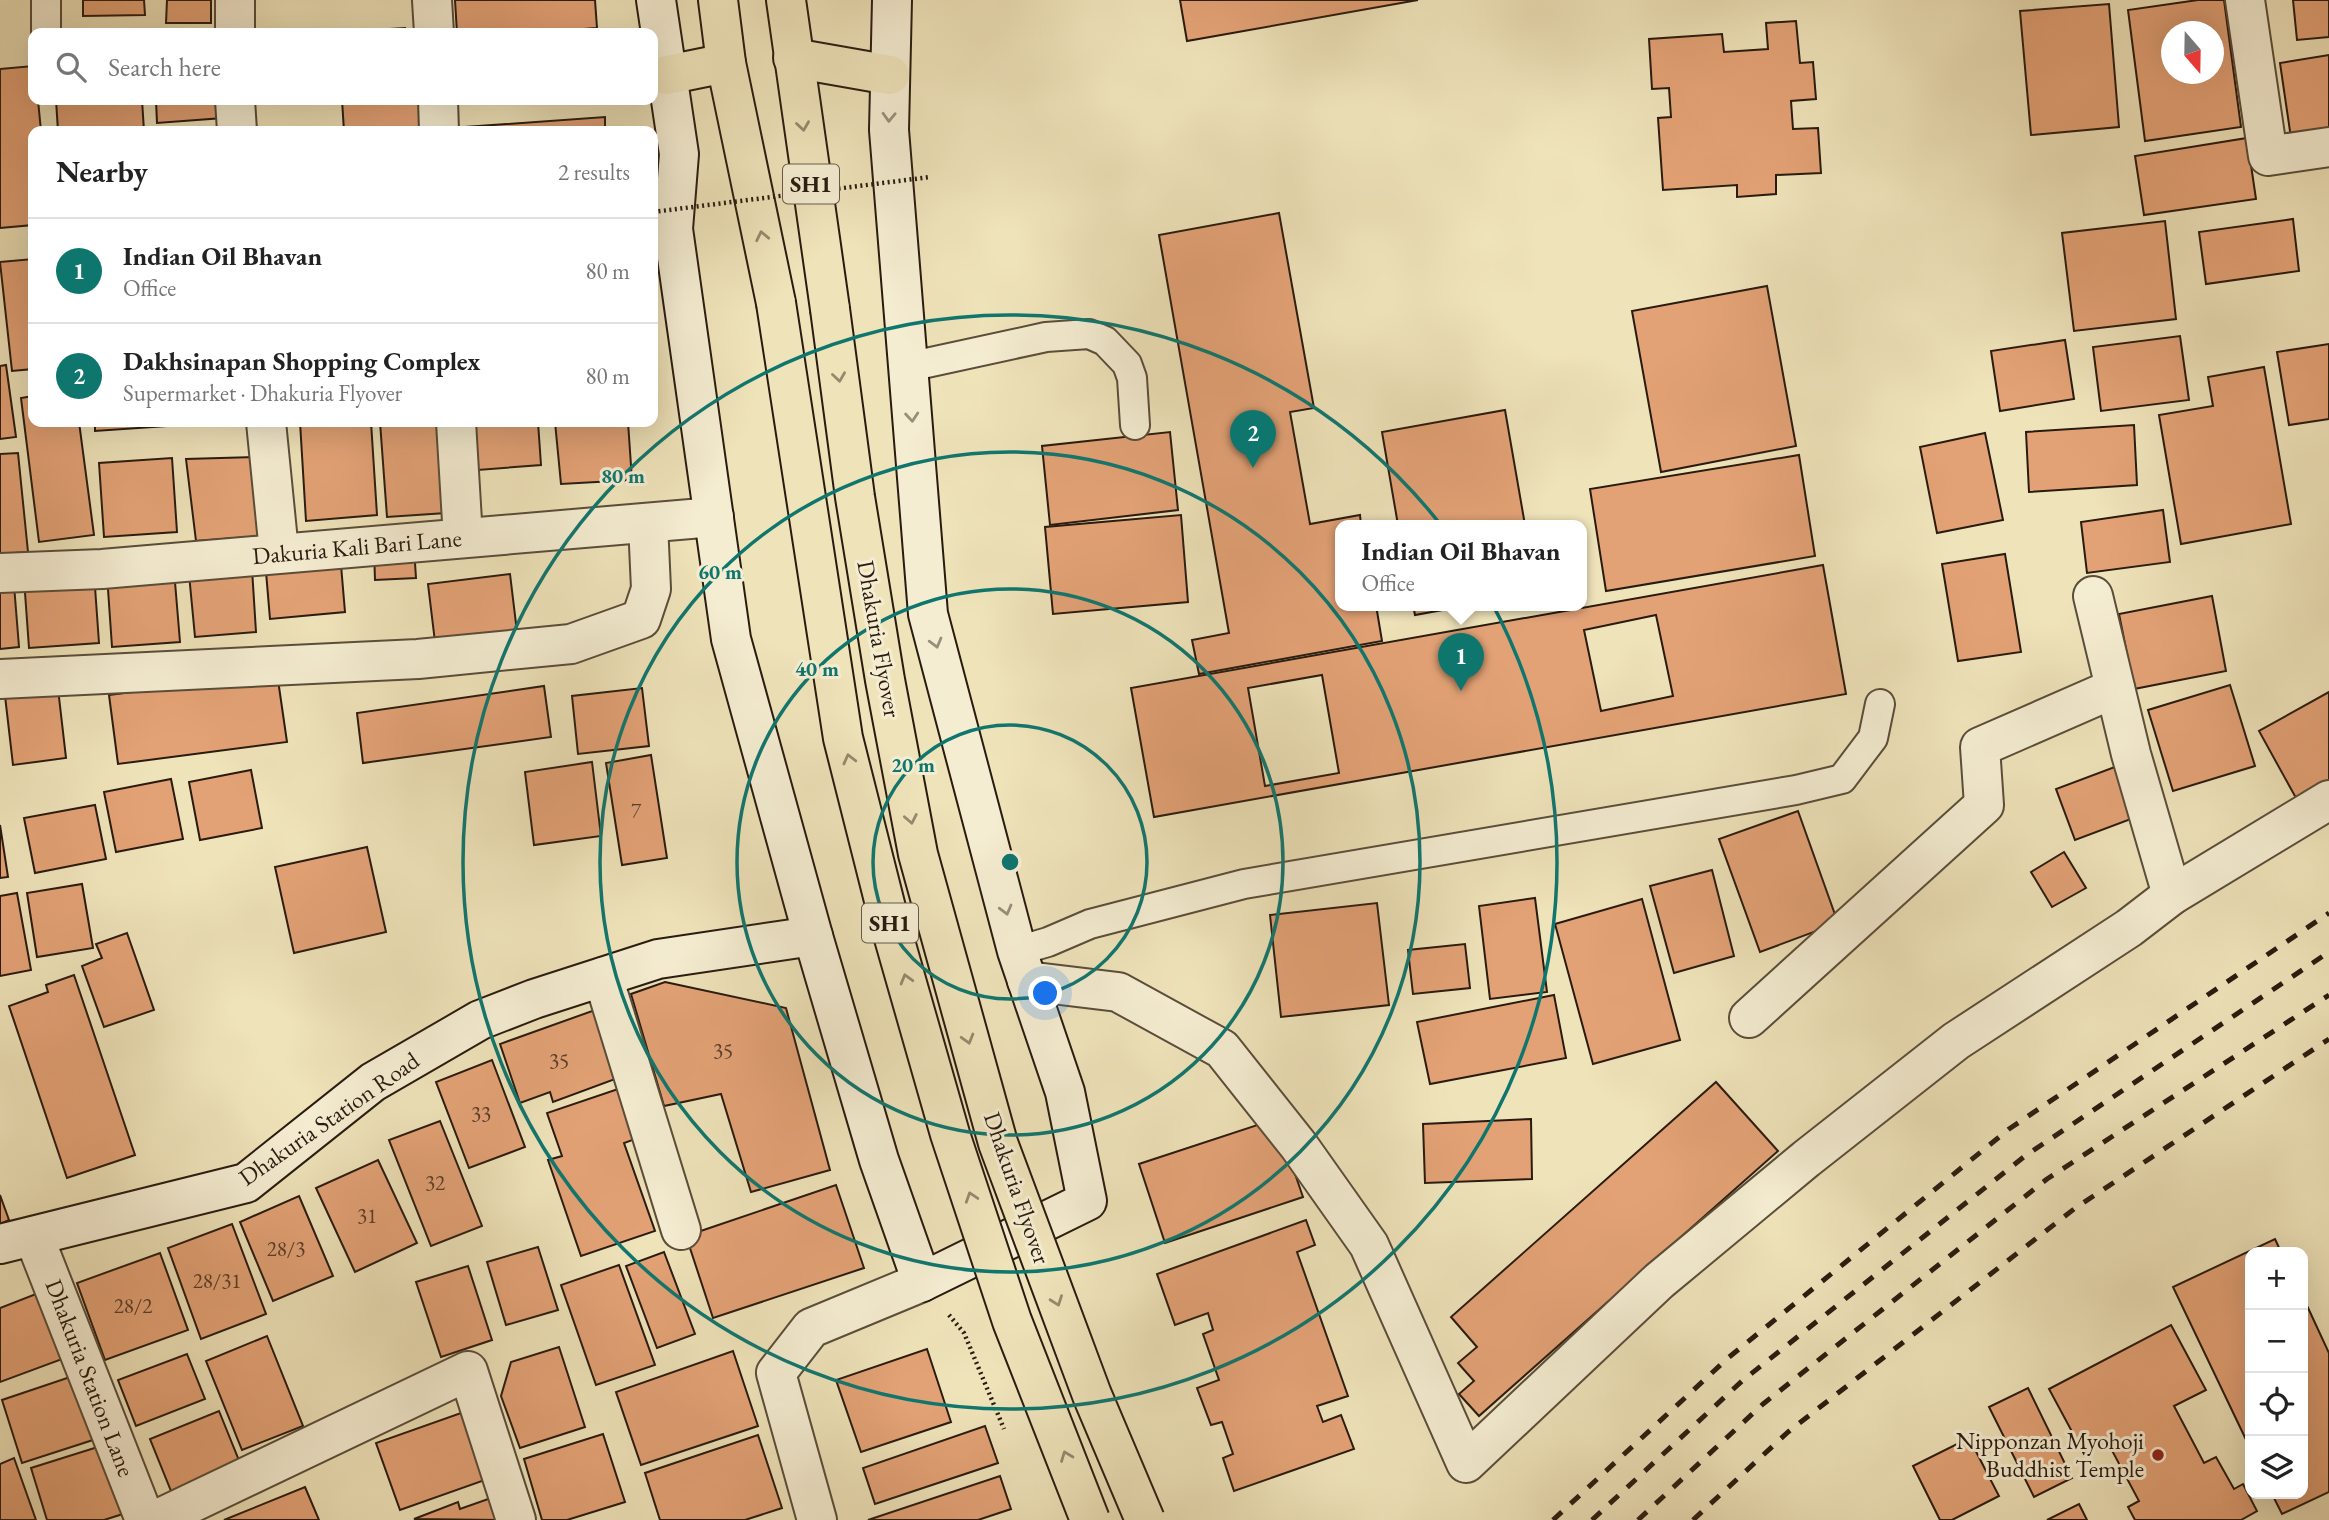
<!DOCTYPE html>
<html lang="en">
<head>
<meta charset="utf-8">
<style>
	:root { --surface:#fff; --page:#f2f2f2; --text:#222; --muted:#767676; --line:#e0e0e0; --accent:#0f766e }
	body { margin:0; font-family:"EB Garamond",serif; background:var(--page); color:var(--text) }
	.controls { position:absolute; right:21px; bottom:21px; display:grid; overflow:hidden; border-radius:14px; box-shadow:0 7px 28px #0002 }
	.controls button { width:63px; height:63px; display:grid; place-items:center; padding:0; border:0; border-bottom:2px solid var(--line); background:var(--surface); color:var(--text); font:35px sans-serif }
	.compass { position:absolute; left:2161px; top:21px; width:63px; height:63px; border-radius:50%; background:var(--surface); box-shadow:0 7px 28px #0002; rotate:160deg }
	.you { position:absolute; left:1046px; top:994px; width:24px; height:24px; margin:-18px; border:5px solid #fff; border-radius:50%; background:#1a73e8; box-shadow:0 0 0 10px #1a73e833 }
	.badge { display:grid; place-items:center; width:46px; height:46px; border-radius:50%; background:var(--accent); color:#fff; font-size:23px; font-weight:700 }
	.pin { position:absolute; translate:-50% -58px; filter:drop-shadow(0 2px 4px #0008) }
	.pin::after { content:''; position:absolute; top:37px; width:24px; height:21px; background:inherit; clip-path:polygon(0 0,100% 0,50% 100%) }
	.popup { position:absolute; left:1335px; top:520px; width:252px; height:91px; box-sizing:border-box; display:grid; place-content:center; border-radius:14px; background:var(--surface); filter:drop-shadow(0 2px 5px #0005); font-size:23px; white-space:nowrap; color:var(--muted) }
	.popup b { font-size:26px; color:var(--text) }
	.popup::after { content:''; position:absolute; left:50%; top:100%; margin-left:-14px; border:14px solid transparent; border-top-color:var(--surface) }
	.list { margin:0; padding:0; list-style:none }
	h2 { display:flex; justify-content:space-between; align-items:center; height:91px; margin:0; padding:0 28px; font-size:30px }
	h2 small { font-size:23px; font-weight:400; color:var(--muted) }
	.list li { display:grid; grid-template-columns:46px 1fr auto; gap:21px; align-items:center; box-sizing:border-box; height:105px; padding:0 28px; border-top:2px solid var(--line) }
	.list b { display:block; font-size:26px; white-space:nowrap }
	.list p { margin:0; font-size:23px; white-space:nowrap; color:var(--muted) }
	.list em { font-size:23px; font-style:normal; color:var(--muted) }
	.icon { flex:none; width:38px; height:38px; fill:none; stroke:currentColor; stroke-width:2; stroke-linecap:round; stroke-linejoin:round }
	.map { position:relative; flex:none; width:2329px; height:1520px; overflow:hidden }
	.search { position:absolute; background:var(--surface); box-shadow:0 7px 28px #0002; left:28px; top:28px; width:630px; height:77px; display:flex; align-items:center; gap:18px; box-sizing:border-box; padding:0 24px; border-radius:14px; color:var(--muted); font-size:26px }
	.panel { position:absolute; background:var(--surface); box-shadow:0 7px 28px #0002; left:28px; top:126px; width:630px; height:301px; border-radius:14px }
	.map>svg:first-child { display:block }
	.building { fill:#e3a276; stroke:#291b10; stroke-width:2; fill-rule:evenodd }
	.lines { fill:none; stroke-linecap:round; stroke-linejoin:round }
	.lane-casing { stroke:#5a4d3a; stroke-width:32 }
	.street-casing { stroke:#5a4d3a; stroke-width:42 }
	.secondary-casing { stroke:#291b10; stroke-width:42 }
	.primary-casing { stroke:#291b10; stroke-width:42 }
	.path { stroke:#291b10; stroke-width:4.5; stroke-dasharray:2 3.5; stroke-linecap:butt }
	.lane { stroke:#f5edd2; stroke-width:28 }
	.street { stroke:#f5edd2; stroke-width:38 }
	.secondary { stroke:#f5edd2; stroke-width:38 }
	.primary { stroke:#efe3ba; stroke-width:38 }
	.rail { stroke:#291b10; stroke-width:5; stroke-dasharray:12 12; stroke-linecap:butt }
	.primary-bridge-casing { stroke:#291b10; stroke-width:42; stroke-linecap:butt }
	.path-bridge { stroke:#291b10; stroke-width:4.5; stroke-dasharray:2 3.5; stroke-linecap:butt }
	.primary-bridge { stroke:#efe3ba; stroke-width:38 }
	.oneway { stroke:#998e7b }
	.oneway2 { stroke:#96896e }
	.ring { fill:none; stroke:#0f766e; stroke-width:3.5 }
	.poi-dot { fill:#8f2418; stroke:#f5edd2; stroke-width:2.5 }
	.labels { text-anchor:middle; stroke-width:6; stroke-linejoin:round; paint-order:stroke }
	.number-label { font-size:21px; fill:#583d2a }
	.shield { fill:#f5edd2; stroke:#665a4a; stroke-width:2 }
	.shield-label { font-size:23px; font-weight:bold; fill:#291b10 }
	.street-label { font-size:24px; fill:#291b10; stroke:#f5edd2 }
	.poi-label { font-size:24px; fill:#291b10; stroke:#f5edd2; text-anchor:end }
	.centre { fill:#0f766e; stroke:#f5edd2; stroke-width:3.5 }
	.ring-label { font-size:21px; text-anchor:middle; font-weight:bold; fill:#0f766e; stroke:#f5edd2; stroke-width:6; stroke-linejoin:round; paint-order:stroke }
</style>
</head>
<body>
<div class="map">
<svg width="2329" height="1520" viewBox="0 0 2329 1520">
	<rect width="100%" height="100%" fill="#efe3ba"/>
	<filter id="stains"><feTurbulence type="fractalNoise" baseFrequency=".00286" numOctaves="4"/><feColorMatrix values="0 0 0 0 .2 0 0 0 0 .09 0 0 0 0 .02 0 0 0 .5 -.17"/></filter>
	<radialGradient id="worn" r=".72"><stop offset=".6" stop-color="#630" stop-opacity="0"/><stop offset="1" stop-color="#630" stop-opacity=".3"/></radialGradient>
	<!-- building -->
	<g class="building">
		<path d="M83,0H144L145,15L83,16Z"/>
		<path d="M167,0H211V23H166Z"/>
		<path d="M455,0H595L597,28L527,33H457Z"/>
		<path d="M1180,0H1418L1187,41Z"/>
		<path d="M2198,0H2224L2241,127L2145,141L2128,10ZM2172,32H2214V74H2172Z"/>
		<path d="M2293,0H2329V37L2297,40Z"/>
		<path d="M2109,4L2119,127L2031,135L2020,11Z"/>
		<path d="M1796,21L1800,63L1813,62L1816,99L1791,101L1793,129L1818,128L1821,173L1776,175V194L1737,197V185L1663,190L1658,118L1671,117L1669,88L1652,89L1649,39L1722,34L1724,52L1768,49L1766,23Z"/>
		<path d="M405,28L406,33H323Z"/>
		<path d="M2329,55V132L2291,138L2280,63Z"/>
		<path d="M33,66V100H38L41,131H33V225L0,228V69Z"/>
		<path d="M56,100H142L144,131H58Z"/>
		<path d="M156,100H222L223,118L157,123Z"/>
		<path d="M342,100H424L425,130L344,131Z"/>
		<path d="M605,117V131H451V128Z"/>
		<path d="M2247,138L2256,199L2144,215L2135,156Z"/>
		<path d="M1279,213L1314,408L1290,412L1310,524L1360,515L1361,525H1340V605H1376L1382,641L1199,674L1192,640L1229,633L1159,235Z"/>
		<path d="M2293,219L2299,271L2206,284L2199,232Z"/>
		<path d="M2165,221L2176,319L2074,331L2062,233Z"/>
		<path d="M33,259V369L12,371L0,262Z"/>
		<path d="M1767,286L1796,446L1661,472L1632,311Z"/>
		<path d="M2180,336L2189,400L2101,411L2093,347Z"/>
		<path d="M2065,340L2074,399L2000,411L1991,351Z"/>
		<path d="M2329,344V419L2289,425L2277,352Z"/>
		<path d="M6,365L16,437L0,439V366Z"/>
		<path d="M2264,367L2291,524L2181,544L2159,415L2213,406L2208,377Z"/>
		<path d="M33,396V422H79L94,535L39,542L21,398Z"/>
		<path d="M1505,410L1525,525H1398L1382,432Z"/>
		<path d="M95,422H226L95,431Z"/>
		<path d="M300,422H371L377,515L306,521Z"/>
		<path d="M380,422H442L446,513L387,517Z"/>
		<path d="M475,422H538L541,465L478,470Z"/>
		<path d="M555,422H628L632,480L561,484Z"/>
		<path d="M2134,425L2137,485L2029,492L2026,432Z"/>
		<path d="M1170,432L1178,510L1050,525L1042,446Z"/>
		<path d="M1985,433L2003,520L1937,533L1920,447Z"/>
		<path d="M18,453L28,552L0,554V454Z"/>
		<path d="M1799,455L1815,556L1606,591L1590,489Z"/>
		<path d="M255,457L262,536L196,541L186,459Z"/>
		<path d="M172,458L177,532L104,537L99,463Z"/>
		<path d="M2163,510L2170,562L2087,573L2081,522Z"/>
		<path d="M1181,515L1188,602L1053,614L1045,527Z"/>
		<path d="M414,548L416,578L375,580L374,550Z"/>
		<path d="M2005,554L2021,652L1958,661L1942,564Z"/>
		<path d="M341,565L345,612L270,619L266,572Z"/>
		<path d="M1823,565L1846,694L1154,817L1131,688ZM1656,615L1673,696L1601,711L1584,630ZM1322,675L1339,773L1265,786L1248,688Z"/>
		<path d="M252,569L256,632L195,637L189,574Z"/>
		<path d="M174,570L180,642L112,647L107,575Z"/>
		<path d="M94,573L99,643L29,648L24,579Z"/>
		<path d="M510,574L517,632L435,642L428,584Z"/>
		<path d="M14,585L19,647L0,649V586Z"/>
		<path d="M2212,596L2226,671L2134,689L2119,614Z"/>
		<path d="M1413,605H1470L1415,615Z"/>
		<path d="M277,673L287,742L118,764L109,695Z"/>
		<path d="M57,680L66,758L13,765L4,687Z"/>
		<path d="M2230,685L2255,766L2173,791L2148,710Z"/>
		<path d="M544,686L551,737L363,763L357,713Z"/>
		<path d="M642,688L649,746L578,754L572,696Z"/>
		<path d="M2329,692V780L2296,798L2259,731Z"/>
		<path d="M651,755L667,858L622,865L606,763Z"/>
		<path d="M592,762L601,836L534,845L525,772Z"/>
		<path d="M2120,765L2139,816L2075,840L2056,789Z"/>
		<path d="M251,770L262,828L200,840L189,782Z"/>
		<path d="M171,779L183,839L116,852L104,792Z"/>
		<path d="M95,805L106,859L35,873L24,818Z"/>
		<path d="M1798,811L1838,923L1760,952L1719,839Z"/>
		<path d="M0,825L8,877L0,878Z"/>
		<path d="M367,847L386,932L294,953L275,867Z"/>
		<path d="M2064,852L2086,888L2052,907L2031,872Z"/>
		<path d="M1712,870L1734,956L1674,973L1650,886Z"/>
		<path d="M82,884L93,948L37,957L27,893Z"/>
		<path d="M17,893L31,970L0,976V896Z"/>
		<path d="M1535,898L1547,992L1490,999L1479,906Z"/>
		<path d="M1642,899L1680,1040L1593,1064L1555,924Z"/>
		<path d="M1377,903L1389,1005L1281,1017L1270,915Z"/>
		<path d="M127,933L154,1010L104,1027L82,966L102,958L96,944Z"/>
		<path d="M1465,944L1470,988L1413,994L1408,950Z"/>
		<path d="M74,975L135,1155L67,1178L9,1006L48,992L46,985Z"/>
		<path d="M665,982L786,1008L830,1170L751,1192L721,1094L664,1106L631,994Z"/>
		<path d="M1554,995L1566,1058L1430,1084L1417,1022Z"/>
		<path d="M595,1010L618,1078L553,1102L550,1092L520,1103L500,1044Z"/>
		<path d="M492,1060L525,1147L469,1168L436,1082Z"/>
		<path d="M1716,1082L1778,1151L1479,1416L1459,1394L1474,1381L1458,1363L1477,1347L1451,1317Z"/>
		<path d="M621,1088L638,1138L624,1143L655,1231L581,1256L548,1160L562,1156L547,1113Z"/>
		<path d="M1276,1119L1303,1197L1165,1243L1139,1164Z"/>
		<path d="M1531,1119L1532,1179L1425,1183L1423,1124Z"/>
		<path d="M440,1121L482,1226L431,1246L389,1140Z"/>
		<path d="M378,1160L417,1243L355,1272L316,1188Z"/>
		<path d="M836,1185L864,1268L713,1318L686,1236Z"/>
		<path d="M0,1195L9,1220L0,1224Z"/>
		<path d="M299,1196L333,1276L273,1301L240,1222Z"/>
		<path d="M1306,1220L1315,1245L1297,1252L1348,1396L1317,1406L1323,1422L1341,1415L1354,1449L1234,1491L1223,1458L1233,1454L1222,1422L1211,1425L1197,1388L1219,1380L1203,1334L1213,1330L1208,1313L1175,1325L1157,1274Z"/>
		<path d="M232,1224L266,1314L201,1339L168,1248Z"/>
		<path d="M2275,1239L2281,1252H2250V1448L2173,1287Z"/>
		<path d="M538,1247L558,1310L506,1325L487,1262Z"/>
		<path d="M664,1252L695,1334L657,1348L626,1266Z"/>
		<path d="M160,1253L188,1330L105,1360L77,1283Z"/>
		<path d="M619,1265L655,1365L596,1385L561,1285Z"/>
		<path d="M468,1266L492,1340L441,1357L416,1282Z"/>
		<path d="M41,1292L65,1358L0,1382V1308Z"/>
		<path d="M2303,1297L2329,1353V1492L2282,1514L2272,1494H2303Z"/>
		<path d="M2171,1325L2206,1390L2174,1406L2204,1463L2216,1457L2234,1489L2243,1484L2257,1511L2241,1520H2135L2128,1507L2139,1501L2107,1441L2084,1454L2049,1389Z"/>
		<path d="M267,1336L303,1426L242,1450L206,1361Z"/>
		<path d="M559,1347L585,1427L520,1448L501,1396L511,1362Z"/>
		<path d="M927,1349L951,1422L861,1452L836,1380Z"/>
		<path d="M733,1351L758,1426L641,1465L616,1392Z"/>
		<path d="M187,1354L205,1399L136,1426L118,1380Z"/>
		<path d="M76,1375L96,1439L22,1463L2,1400Z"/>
		<path d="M2028,1388L2072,1478L2034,1497L1989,1407Z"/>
		<path d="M219,1411L240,1463L171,1491L150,1439Z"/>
		<path d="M461,1413L485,1480L400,1510L376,1443Z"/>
		<path d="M985,1426L998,1463L875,1504L863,1468Z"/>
		<path d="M603,1434L625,1502L567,1520H542L524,1459Z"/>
		<path d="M758,1435L782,1508L745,1520H660L645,1473Z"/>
		<path d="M1969,1438L1999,1496L1952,1520H1940L1913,1466Z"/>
		<path d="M104,1445L126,1513L104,1520H47L31,1468Z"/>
		<path d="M14,1458L36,1520H0V1464Z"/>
		<path d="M1000,1476L1011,1509L978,1520H868Z"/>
		<path d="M305,1487L319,1520H224Z"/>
		<path d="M491,1498L500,1520L414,1519L458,1502L460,1509Z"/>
		<path d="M2079,1504L2087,1520H2047Z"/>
	</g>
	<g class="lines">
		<!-- lane casing -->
		<g class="lane-casing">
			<g id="lane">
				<path d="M46,0V33"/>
				<path d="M908,367L1046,337L1089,334L1105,341L1127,364L1132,378L1135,425"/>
				<path d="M1017,951L1048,942L1090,924L1244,884L1796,790L1842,779L1873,738L1880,704"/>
			</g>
		</g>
		<!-- street casing -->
		<g class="street-casing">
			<g id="street">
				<path d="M432,0L434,33"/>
				<path d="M2245,0L2268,156L2329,147"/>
				<path d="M235,33V0"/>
				<path d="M235,100L237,131"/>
				<path d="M438,100L439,131"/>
				<path d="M266,422L279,552"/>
				<path d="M456,422L463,538"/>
				<path d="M0,573L102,569L714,517"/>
				<path d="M2093,596L2131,754L2172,895"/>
				<path d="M0,679L418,659L571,644L641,619L651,589L648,523"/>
				<path d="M603,977L681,1230"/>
				<path d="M1027,981L1118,992L1222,1049L1299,1146L1369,1245L1466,1463L1659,1281L1806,1159L1956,1041L2129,928L2172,895L2329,800"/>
				<path d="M1749,1018L1984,805L1980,747L2115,688"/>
				<path d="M34,1237L145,1520"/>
				<path d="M156,1520L468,1371L516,1520"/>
				<path d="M817,1520L776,1373L811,1328L922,1282"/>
			</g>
		</g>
		<!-- secondary casing -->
		<g class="secondary-casing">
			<g id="secondary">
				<path d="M656,0L679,154L673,229L731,639L813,936L879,1160L922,1282L1087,1201L1065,1092L1017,951L928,614L889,130L892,0"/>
				<path d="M0,1244L246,1183L373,1082L480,1020L534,999L658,959L813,936"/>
			</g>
		</g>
		<!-- primary casing -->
		<g class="primary-casing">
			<g id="primary">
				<path d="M718,0L726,63L776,303"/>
				<path d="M786,0L830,309"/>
				<path d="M793,58L890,75"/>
				<path d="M667,75L726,63"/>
			</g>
		</g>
		<!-- path -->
		<path class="path" d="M949,1315L964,1333L1004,1429"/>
		<!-- lane -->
		<use href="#lane" class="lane"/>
		<!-- street -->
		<use href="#street" class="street"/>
		<!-- secondary -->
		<use href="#secondary" class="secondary"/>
		<!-- primary -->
		<use href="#primary" class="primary"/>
		<!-- rail -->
		<g class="rail">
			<path d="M1553,1520L1728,1358L2009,1129L2329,913"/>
			<path d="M1592,1520L1742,1381L2025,1156L2329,952"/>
			<path d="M1638,1520L1763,1404L2047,1179L2329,995"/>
			<path d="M1693,1520L1788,1432L2074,1209L2329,1039"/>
		</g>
		<!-- primary-bridge casing -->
		<g class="primary-bridge-casing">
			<g id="primary-bridge">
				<path d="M776,303L843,738L890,924L950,1134L1012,1321L1090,1520"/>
				<path d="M830,309L855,497L885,680L918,854L998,1143L1092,1395L1145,1520"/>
			</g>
		</g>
		<!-- path-bridge -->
		<path class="path-bridge" d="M653,212L930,177"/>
		<!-- primary-bridge -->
		<use href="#primary-bridge" class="primary-bridge"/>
	</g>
	<!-- one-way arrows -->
	<defs><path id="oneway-chevron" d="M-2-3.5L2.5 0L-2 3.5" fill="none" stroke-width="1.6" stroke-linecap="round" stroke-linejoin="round" transform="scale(1.75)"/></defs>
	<g class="oneway">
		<use href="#oneway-chevron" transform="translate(889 117) rotate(92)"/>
		<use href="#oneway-chevron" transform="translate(912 417) rotate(85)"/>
		<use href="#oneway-chevron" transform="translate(936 643) rotate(75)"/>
		<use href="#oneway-chevron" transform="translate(1006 910) rotate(75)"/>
	</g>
	<g class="oneway2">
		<use href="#oneway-chevron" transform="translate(803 126) rotate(82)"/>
		<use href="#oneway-chevron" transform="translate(762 236) rotate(-102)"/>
		<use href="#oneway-chevron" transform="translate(839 377) rotate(82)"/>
		<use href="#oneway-chevron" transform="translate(849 759) rotate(-104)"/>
		<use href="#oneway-chevron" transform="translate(911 819) rotate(79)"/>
		<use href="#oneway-chevron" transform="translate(906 979) rotate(-106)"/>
		<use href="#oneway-chevron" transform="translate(968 1039) rotate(74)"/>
		<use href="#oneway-chevron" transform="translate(971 1197) rotate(-108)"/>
		<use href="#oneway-chevron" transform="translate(1057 1301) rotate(70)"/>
		<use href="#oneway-chevron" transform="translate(1066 1456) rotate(-111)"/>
	</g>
	<!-- distance rings -->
	<g class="ring">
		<circle cx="1010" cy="862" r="137"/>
		<circle cx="1010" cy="862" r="273"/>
		<circle cx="1010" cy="862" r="410"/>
		<circle cx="1010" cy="862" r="547"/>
	</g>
	<!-- markers -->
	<circle class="poi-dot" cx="2158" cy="1455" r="7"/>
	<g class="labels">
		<!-- number labels -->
		<g class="number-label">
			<text x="636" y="818">7</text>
			<text x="723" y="1058">35</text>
			<text x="559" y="1068">35</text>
			<text x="481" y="1121">33</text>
			<text x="435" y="1190">32</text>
			<text x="367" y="1223">31</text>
			<text x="286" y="1256">28/3</text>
			<text x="217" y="1288">28/31</text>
			<text x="133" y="1313">28/2</text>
		</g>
		<!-- shield labels -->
		<g class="shield">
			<rect x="783" y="164.5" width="56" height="39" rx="5"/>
			<rect x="862" y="903.5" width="56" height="39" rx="5"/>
		</g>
		<g class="shield-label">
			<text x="811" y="192">SH1</text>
			<text x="890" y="931">SH1</text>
		</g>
		<!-- street labels -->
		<g class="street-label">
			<text transform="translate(357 547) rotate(-5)" y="8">Dakuria Kali Bari Lane</text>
			<text transform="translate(879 639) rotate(80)" y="8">Dhakuria Flyover</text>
			<text transform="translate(329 1119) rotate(-35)" y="8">Dhakuria Station Road</text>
			<text transform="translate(1017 1188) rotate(71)" y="8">Dhakuria Flyover</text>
			<text transform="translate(90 1378) rotate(69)" y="8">Dhakuria Station Lane</text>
		</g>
		<!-- poi labels -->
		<g class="poi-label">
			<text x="2144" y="1449">Nipponzan Myohoji<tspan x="2144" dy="28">Buddhist Temple</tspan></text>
		</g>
	</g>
	<circle cx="1010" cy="862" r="10" class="centre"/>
	<g class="ring-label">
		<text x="623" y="483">80 m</text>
		<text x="720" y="579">60 m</text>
		<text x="817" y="676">40 m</text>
		<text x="913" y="772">20 m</text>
	</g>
	<rect width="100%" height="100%" filter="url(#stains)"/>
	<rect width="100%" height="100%" fill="url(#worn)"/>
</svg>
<div class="controls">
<button>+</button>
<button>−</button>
<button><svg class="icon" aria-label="locate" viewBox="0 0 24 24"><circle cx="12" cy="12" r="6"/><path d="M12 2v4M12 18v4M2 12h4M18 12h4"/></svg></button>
<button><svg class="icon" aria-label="layers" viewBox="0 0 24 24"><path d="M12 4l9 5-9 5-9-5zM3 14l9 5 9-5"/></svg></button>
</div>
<svg class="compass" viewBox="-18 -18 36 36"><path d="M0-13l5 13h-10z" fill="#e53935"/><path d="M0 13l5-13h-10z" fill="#767676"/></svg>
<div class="you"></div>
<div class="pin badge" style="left:1461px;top:691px">1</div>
<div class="popup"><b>Indian Oil Bhavan</b>Office</div>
<div class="pin badge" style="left:1253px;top:468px">2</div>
<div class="search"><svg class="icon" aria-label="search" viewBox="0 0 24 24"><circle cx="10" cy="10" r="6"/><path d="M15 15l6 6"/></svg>Search here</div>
<section class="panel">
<h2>Nearby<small>2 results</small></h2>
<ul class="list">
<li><span class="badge">1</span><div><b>Indian Oil Bhavan</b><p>Office</p></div><em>80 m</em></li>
<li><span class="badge">2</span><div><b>Dakhsinapan Shopping Complex</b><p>Supermarket · Dhakuria Flyover</p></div><em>80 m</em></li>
</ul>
</section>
</div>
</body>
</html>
